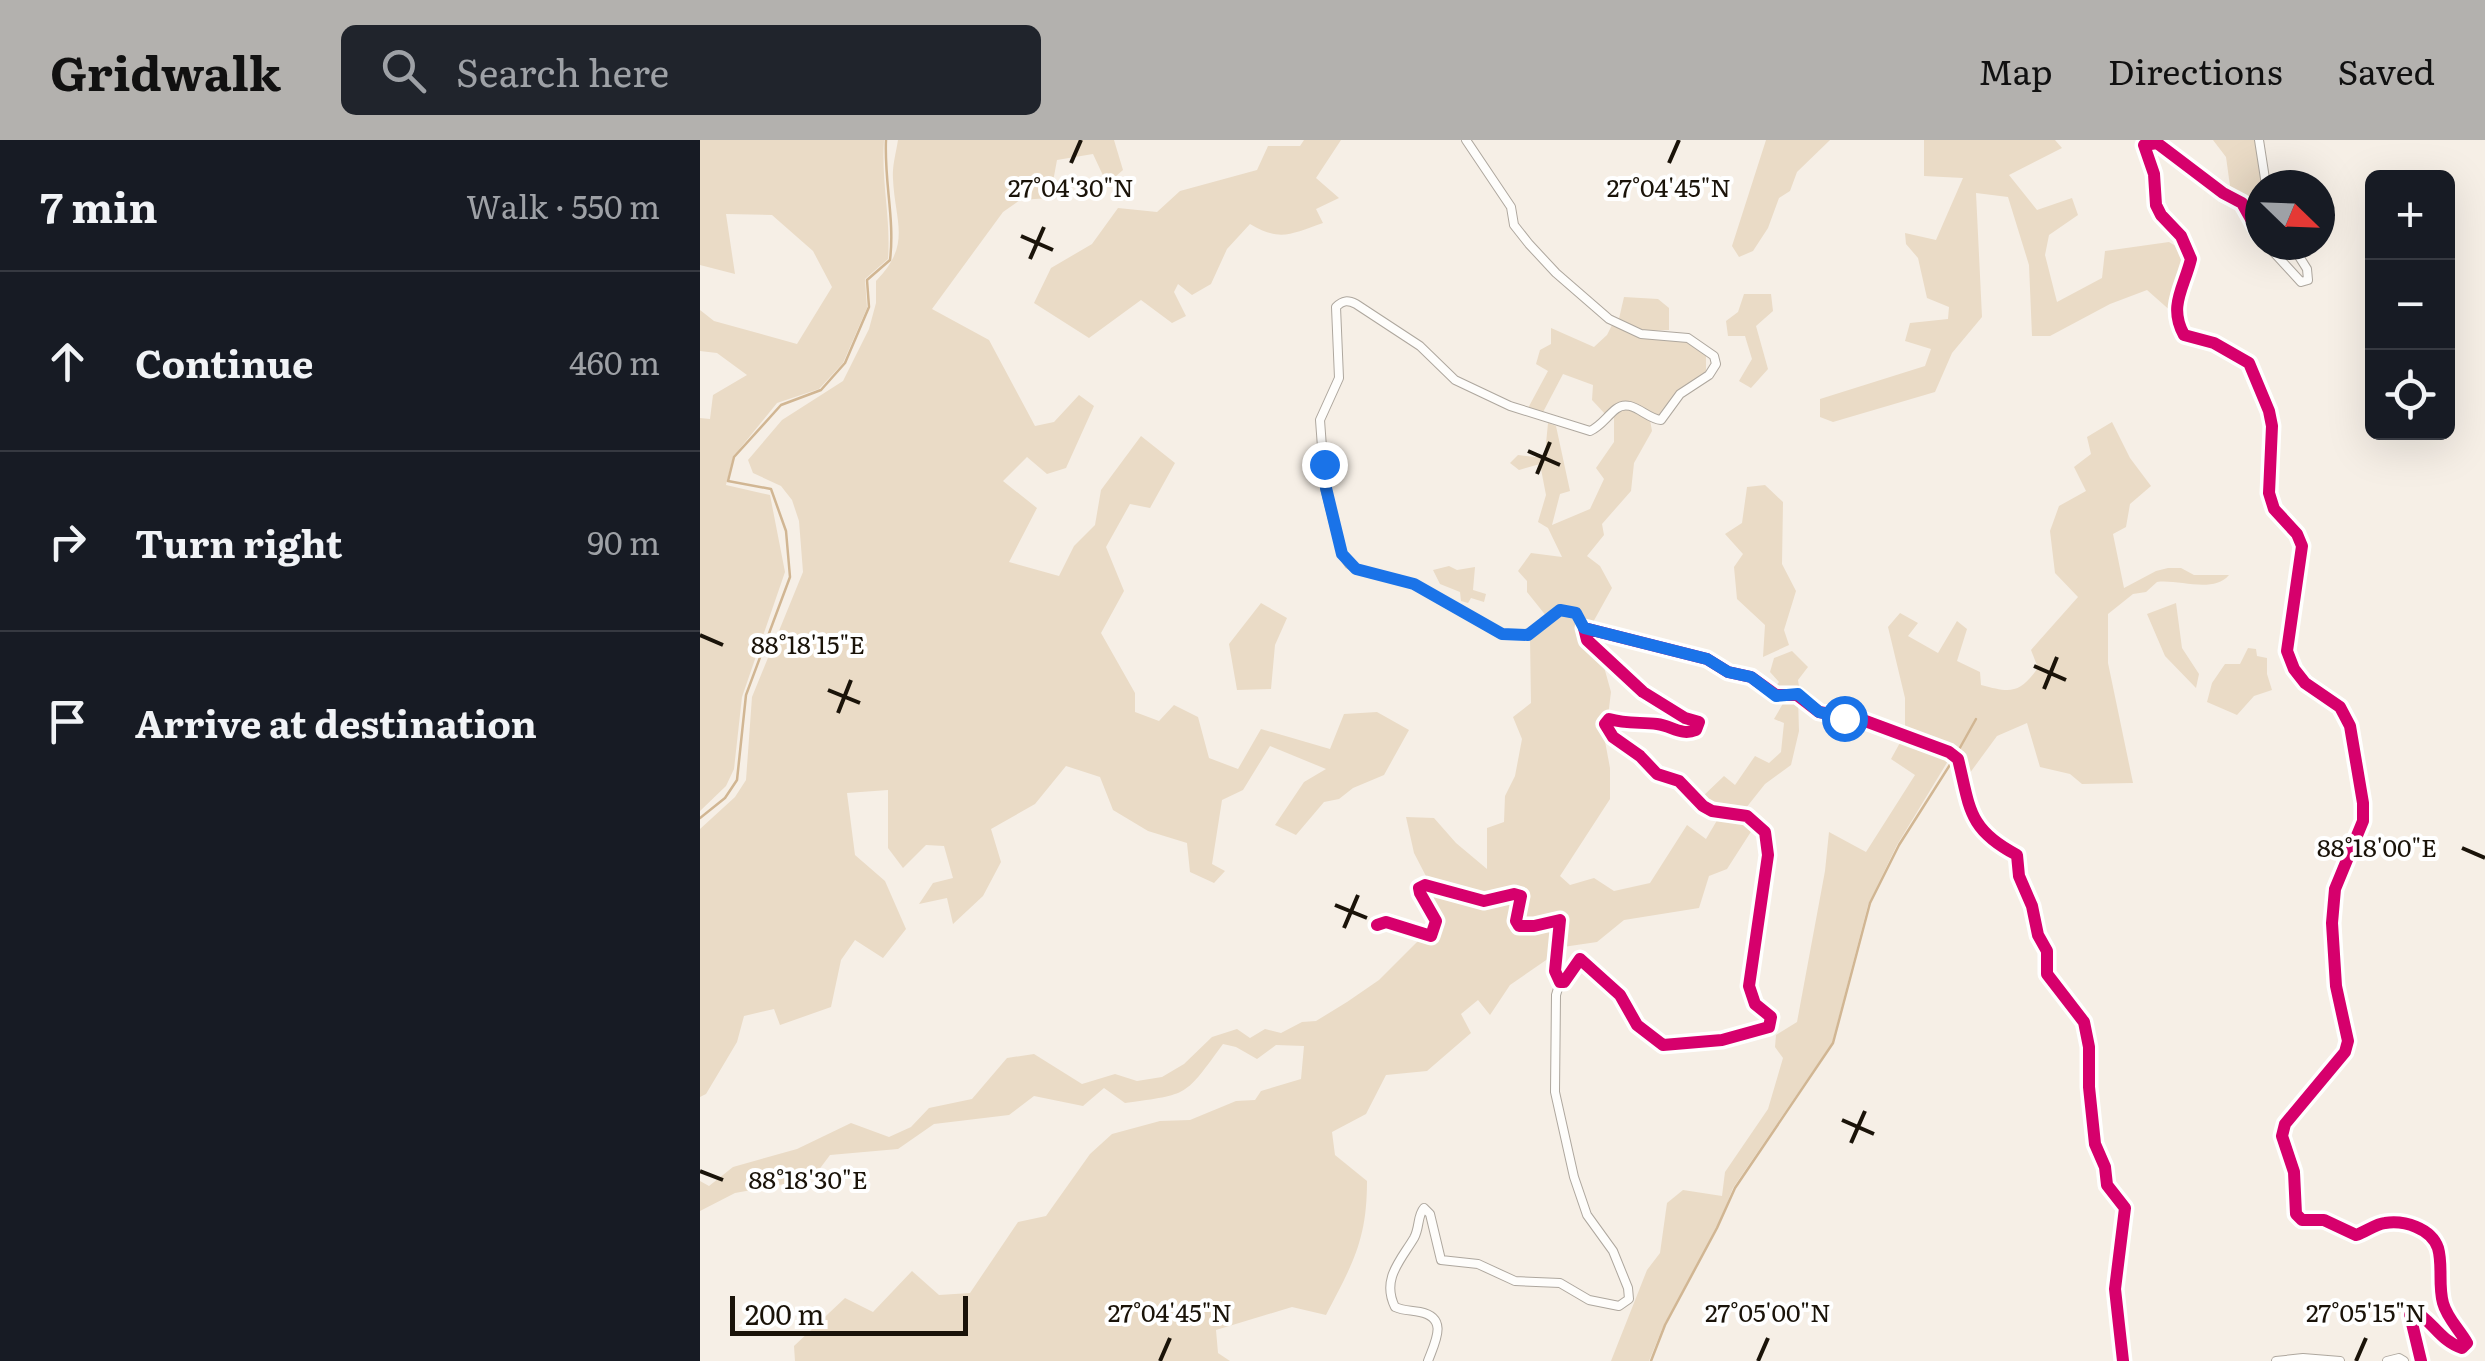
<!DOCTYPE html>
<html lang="en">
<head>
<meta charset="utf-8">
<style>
	:root { --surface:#171b24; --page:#20242c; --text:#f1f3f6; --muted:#9ea1a6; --line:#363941; --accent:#b3b1ae }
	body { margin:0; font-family:Literata,serif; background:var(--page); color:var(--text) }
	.controls { position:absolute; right:30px; top:30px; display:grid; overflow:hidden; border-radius:15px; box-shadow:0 10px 40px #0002 }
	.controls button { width:90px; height:90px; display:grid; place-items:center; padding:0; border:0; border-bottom:2px solid var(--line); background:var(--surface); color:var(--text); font:50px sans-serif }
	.compass { position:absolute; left:1545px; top:30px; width:90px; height:90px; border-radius:50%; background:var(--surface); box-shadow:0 10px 40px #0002; rotate:113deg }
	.scale { position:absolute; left:30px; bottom:25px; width:238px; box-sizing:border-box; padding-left:10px; border:5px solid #1a1309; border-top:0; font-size:28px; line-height:35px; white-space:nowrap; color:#1a1309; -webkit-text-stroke:8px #fff; paint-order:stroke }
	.stop { position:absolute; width:30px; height:30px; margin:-22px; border:8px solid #1a73e8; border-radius:50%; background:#fff }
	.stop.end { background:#1a73e8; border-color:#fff; box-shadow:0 2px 10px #0008 }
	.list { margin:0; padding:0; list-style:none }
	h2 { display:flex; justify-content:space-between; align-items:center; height:130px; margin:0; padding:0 40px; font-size:42px }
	h2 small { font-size:32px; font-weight:400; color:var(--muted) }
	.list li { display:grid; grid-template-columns:65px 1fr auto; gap:30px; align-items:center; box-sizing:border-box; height:180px; padding:0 40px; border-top:2px solid var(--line) }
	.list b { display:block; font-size:38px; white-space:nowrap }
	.list em { font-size:32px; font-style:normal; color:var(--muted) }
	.icon { flex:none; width:55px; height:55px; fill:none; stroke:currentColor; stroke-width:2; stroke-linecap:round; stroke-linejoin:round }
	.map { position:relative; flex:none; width:1785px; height:1221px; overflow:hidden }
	header { display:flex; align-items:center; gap:60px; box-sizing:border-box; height:140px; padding:0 50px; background:var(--accent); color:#111 }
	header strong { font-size:48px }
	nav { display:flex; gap:55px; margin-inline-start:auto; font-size:35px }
	.search { width:700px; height:90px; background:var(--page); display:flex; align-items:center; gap:25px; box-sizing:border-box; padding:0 35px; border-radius:15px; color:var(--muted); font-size:38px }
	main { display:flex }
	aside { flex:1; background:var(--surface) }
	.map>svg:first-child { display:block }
	.green { fill:#eadbc6 }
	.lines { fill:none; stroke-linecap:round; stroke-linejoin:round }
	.stream { stroke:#d1b693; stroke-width:2.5 }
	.street-casing { stroke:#aea79e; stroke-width:10 }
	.street { stroke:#fefdfb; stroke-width:8 }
	.cycleway-casing { stroke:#fff; stroke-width:19 }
	.cycleway { stroke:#d6006c; stroke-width:12 }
	.route { stroke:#1a73e8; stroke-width:12 }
	.ticks { fill:none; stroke:#1a1309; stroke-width:4 }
	.ticks-label { font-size:25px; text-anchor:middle; fill:#1a1309; stroke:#fff; stroke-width:8; stroke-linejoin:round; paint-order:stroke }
</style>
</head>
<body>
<header>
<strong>Gridwalk</strong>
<div class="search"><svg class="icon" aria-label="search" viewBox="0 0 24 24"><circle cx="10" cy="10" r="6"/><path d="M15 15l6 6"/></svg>Search here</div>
<nav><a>Map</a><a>Directions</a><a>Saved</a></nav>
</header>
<main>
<aside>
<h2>7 min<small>Walk · 550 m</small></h2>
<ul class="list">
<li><svg class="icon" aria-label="ahead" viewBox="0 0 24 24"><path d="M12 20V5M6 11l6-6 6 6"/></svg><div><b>Continue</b></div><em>460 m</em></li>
<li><svg class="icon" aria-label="right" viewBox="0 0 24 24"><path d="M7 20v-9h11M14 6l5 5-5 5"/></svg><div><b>Turn right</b></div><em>90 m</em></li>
<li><svg class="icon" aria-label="arrive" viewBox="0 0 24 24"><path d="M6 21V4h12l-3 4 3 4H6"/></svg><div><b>Arrive at destination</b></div></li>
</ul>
</aside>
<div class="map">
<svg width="1785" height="1221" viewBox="0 0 1785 1221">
	<rect width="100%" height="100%" fill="#f6efe6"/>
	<!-- green -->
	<g class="green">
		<path d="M0,0H184C181,42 191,78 188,119L165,139L167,168L143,223L119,249L77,263L33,317L26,345L70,355L85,432L42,557L34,629L26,646L0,671V278L10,279L13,255L47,235L17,213L0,211V170L14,181L97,204L132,147L113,111L72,75L26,74L35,134L0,125Z"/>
		<path d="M198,0H414L423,30L407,44L393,14L357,20L350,58L320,60L303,72L232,169L289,200L335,286L354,282L379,255L394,266L366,328L347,334L327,317L303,341L337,368L309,422L359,436L374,406L395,385L401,350L441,296L475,323L450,368L430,364L406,407L424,451L401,493L435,553V572L459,581L474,565L498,577L509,618L538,629L561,589L630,609L644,574L677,572L709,590L684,635L653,648L639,659L624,662L596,695L575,685L604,642L626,629L570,606L543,650L522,660L512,724L525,731L514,743L490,732L487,703L448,691L413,670L400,637L366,626L335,664L291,689L301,722L283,756L253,784L247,758L219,764L233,743L253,738L244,706L226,705L203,728L188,708V650L147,653L155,715L185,741L206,789L183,818L155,800L141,820L131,867L80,885L74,869L44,876L37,902L6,954L0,957V689L35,657L46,640L52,557L103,432L99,381L92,360L81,346L53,333L48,320L82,280L143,241L169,189L176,163V141C212,104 195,83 193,39C192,26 196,13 198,0Z"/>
		<path d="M604,0H641L616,38L639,58L616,69L623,83C591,94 580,102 550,84L527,109L511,144L492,155L478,144L474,152L486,176L472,183L441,160L389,198L334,163L351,128L392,104L418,68L457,72L480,51L557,30L568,6H600Z"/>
		<path d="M1066,0H1130L1097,32L1090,51L1079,58L1068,88L1053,111L1039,117L1032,106Z"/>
		<path d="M1224,0H1355L1362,8L1309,35L1337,70L1372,58L1378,75L1349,95L1345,115L1357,162L1402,138L1405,111L1469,102L1481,109L1487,121L1474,157L1473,173L1447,150L1410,164L1350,196H1332L1329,125L1308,57L1276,53L1282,177L1252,213L1235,252L1133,282L1120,277V259L1225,226L1231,209L1205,201L1210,183L1248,179L1249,167L1227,158L1218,118L1206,104L1205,93L1236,100L1263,38L1224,36Z"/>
		<path d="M1513,0H1556L1563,45H1560V92L1531,53L1526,17Z"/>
		<path d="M1044,154H1071L1073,171L1056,186L1068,229L1051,248L1039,241L1052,219L1045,196H1028L1026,181L1038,172Z"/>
		<path d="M924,157L958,159L969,168V190L947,191L918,183Z"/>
		<path d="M912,185L940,197L989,201L1006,212V234L985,246L959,278L930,263H919L907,276L892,260L893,245L863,234L842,274L827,270L848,231L836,224L840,210L851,204V188L894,207L907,195Z"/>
		<path d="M922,268H930L950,280L952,291L934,323L931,351L902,384L904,395L887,416L900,426L912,448L892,484H886L881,474L874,470L847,477L827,452V441L818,431L831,413L862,417L848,388L838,382L846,355L840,324L819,330L810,323L818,315L835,317L845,314L848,283L856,286L870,351L860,354L852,385L890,369L904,339L896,328L914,302V273Z"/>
		<path d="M1412,282L1430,318L1451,346L1430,364L1426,387L1413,394L1424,448L1456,431L1468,428H1481L1494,435H1529C1513,454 1479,439 1457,442L1446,452L1433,454L1408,474V523L1433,643L1382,644L1370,634L1340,627L1327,583L1297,596L1264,641C1265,603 1235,604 1205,592V558L1188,487L1200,473L1218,483L1208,496L1238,513L1257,481L1267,489L1257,521L1280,532L1281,545C1311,553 1319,554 1338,528L1331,510L1378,457L1355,433L1350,391L1359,366L1386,351L1374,327L1391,314L1387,297Z"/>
		<path d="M1065,345L1083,362L1082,424L1096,451L1084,490L1089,505L1063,517L1065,485L1037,459L1034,427L1043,414L1025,394L1042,383L1047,347Z"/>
		<path d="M749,426L757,430L775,427L773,450L786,454L784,462L771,458L768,463L761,461L760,452L740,444L733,430Z"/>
		<path d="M561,463L587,478L575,505L571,549L537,550L529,504Z"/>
		<path d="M1476,463L1482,508L1499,534L1496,548L1465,516L1447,474Z"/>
		<path d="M862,473L875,475L884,501L901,516L911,552L908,576L902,585L910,628V659L860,736L870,745L894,738L914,751L950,743L987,685L1006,699L1019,677L1041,678L1054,687L1027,729L1009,736L999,768L924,780L897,802L863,807L865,779L860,776L825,784L819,779L825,762L818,752L808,751L784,758L728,740L714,713L706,677L734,678L756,703L787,729V688L804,682L805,656L815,636L822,599L813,577L831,563L830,497Z"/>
		<path d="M1548,508L1556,509L1557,516L1567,518V534L1572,550L1554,556L1537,575L1507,562L1512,543L1525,524H1540Z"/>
		<path d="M1092,511L1108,527L1098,540L1100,553L1082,555L1072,550L1079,542L1070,532L1074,518Z"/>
		<path d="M1098,558L1099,591L1091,625L1065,644L1042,673L1010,669L1001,658L1024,636L1035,645L1055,616L1069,623L1081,612L1084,583L1074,579L1085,560Z"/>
		<path d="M1202,599L1251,616L1197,705L1168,765L1132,903L1033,1048L1017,1088L963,1187L949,1221H911L947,1130L960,1113L967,1063L983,1050L1022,1056L1025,1032L1068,969L1083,918L1075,907L1076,895L1097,882L1125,731L1129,692L1166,712L1215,635L1191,619Z"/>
		<path d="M729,747L786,764L811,757L817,759L811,784C822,795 841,787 854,784L852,816L810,845L790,875L778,860L761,874L771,893L727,931L686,935L666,974L632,992L635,1015L667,1041C667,1100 653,1123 626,1175L592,1167L516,1190L518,1213L530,1221H95L94,1206L145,1158L173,1172L212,1131L239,1155L270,1153L318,1082L346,1076L390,1014L412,994L460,981L490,980L536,961L555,960L561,951L601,939L604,906L576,905L557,919L536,907L523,904C484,957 490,954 425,963L404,948L383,966L334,956L309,975L234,984L198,1009L130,1015L112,1039L35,1053L0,1071V1041L9,1046L33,1027L97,1009L151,983L189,997L211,987L229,968L272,959L307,918L334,914L382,944L415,934L437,941L462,937L484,924L512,897L537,889L550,898L565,889L581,893L602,882L616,881L647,862L679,840L720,799H732L738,792L739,779L726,758L724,749Z"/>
	</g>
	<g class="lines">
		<!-- stream -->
		<g class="stream">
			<path d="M1257,613L1276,579"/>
			<path d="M0,678L25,658L37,640L46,555L90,437L86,391L71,349L28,341L34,317L81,265L121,250L145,223L169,167L167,140L190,120C195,79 184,42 186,0"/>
			<path d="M951,1221L965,1185L1017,1088L1035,1048L1133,903L1170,763L1199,705L1253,620"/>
		</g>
		<!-- street casing -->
		<g class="street-casing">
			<g id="street">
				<path d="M766,0L811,67L814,85L829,104L856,133L909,179L941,194L988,198L1014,216L1016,224L1009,235L980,254L961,280C946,279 931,257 916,269C906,277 901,286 890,291L810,266L755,240L720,206L656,164C648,160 643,160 636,167L639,238L620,280L625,348L642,414L649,424L656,429L713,444L801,494L828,495L860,471L876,473L884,488"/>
				<path d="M1559,0L1566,45"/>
				<path d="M1560,95L1542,63L1523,53L1457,3L1444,5L1454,34L1456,65L1461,75L1481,96L1491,119C1484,148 1468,166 1484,195L1514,203L1549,223L1569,271L1572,286L1569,353L1574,369L1597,394L1602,406L1587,511L1594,529L1605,543L1640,567L1650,586L1663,663V681L1635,749L1632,783L1636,846L1648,901L1645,912L1585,984L1582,996L1594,1032L1596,1074L1602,1080H1624L1656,1095C1666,1092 1675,1084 1685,1083C1704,1080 1731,1088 1738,1108C1743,1125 1738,1145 1743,1163C1747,1178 1759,1189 1767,1203L1762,1208C1740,1201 1732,1180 1714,1171L1710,1175L1721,1221"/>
				<path d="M1567,105L1601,142L1608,140L1607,129L1592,105"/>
				<path d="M677,785L686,782L731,796L736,781L720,753L719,748L725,745L784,761L814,754L821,756L816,781L819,786H834L860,780L855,831L860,842H864L880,819L920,855L937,885L963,905L1022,900L1069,887L1071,877L1055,864L1049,846L1068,715L1065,692L1047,676L1012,671L1003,666L979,641L957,634L940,616L913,597L905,584L909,579C926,584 941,582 957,584C972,586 981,596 996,590L999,582L985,578L943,552L887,500L884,488L1007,519L1028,532L1051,537L1076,555H1097L1119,572L1160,579L1249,612L1258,619C1270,667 1267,689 1317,715L1319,736L1332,766L1338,795L1347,811V834L1384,882L1389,907V947L1395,1004L1405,1027L1407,1045L1425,1068L1415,1149L1423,1221"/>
				<path d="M728,1221C735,1202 749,1178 720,1172C711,1170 704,1171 695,1167C681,1139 701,1120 714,1098C720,1087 717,1076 724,1068L730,1074L741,1120L778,1124L815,1141L860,1143L889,1160L919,1166L929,1159L928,1148L913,1111L887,1075L874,1037L855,952L856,855L860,842"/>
				<path d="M1576,1221L1603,1218L1640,1221"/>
				<path d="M1687,1221L1699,1218L1704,1221"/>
			</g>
		</g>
		<!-- street -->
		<use href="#street" class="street"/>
		<!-- cycleway casing -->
		<g class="cycleway-casing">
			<g id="cycleway">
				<path d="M1560,95L1542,63L1523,53L1457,3L1444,5L1454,34L1456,65L1461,75L1481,96L1491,119C1484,148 1468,166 1484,195L1514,203L1549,223L1569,271L1572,286L1569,353L1574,369L1597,394L1602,406L1587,511L1594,529L1605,543L1640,567L1650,586L1663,663V681L1635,749L1632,783L1636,846L1648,901L1645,912L1585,984L1582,996L1594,1032L1596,1074L1602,1080H1624L1656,1095C1666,1092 1675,1084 1685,1083C1704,1080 1731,1088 1738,1108C1743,1125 1738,1145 1743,1163C1747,1178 1759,1189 1767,1203L1762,1208C1740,1201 1732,1180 1714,1171L1710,1175L1721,1221"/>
				<path d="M677,785L686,782L731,796L736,781L720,753L719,748L725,745L784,761L814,754L821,756L816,781L819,786H834L860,780L855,831L860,842H864L880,819L920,855L937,885L963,905L1022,900L1069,887L1071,877L1055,864L1049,846L1068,715L1065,692L1047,676L1012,671L1003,666L979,641L957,634L940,616L913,597L905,584L909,579C926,584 941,582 957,584C972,586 981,596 996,590L999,582L985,578L943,552L887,500L884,488L1007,519L1028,532L1051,537L1076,555H1097L1119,572L1160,579L1249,612L1258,619C1270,667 1267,689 1317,715L1319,736L1332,766L1338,795L1347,811V834L1384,882L1389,907V947L1395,1004L1405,1027L1407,1045L1425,1068L1415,1149L1423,1221"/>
			</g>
		</g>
		<!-- cycleway -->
		<use href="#cycleway" class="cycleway"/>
	</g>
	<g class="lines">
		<!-- route -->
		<path class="route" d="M624,324L626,348L642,414L656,429L714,444L802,494L828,495L860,470L876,473L884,488L1007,519L1028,532L1051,537L1076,556L1098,554L1119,572L1144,578"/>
	</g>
	<!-- ticks -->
	<path class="ticks" d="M371,23L381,0M969,23L979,0M321,96L353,110M330,119L344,87M828,311L860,325M837,334L850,302M0,495L23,505M1334,526L1366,540M1344,549L1357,517M128,550L160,563M138,573L151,540M1762,708L1785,718M635,765L667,778M644,788L658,755M1142,980L1174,994M1151,1003L1165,971M0,1031L23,1040M460,1221L470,1198M1058,1221L1068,1198M1656,1221L1666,1198"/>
	<g class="ticks-label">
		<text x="371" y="57">27°04'30"N</text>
		<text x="969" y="57">27°04'45"N</text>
		<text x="108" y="514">88°18'15"E</text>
		<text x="1677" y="717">88°18'00"E</text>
		<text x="108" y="1049">88°18'30"E</text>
		<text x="470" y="1182">27°04'45"N</text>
		<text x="1068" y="1182">27°05'00"N</text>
		<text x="1666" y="1182">27°05'15"N</text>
	</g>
</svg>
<div class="controls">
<button>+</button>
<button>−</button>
<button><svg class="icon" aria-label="locate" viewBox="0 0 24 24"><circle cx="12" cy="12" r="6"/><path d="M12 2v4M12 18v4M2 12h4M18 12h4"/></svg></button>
</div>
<svg class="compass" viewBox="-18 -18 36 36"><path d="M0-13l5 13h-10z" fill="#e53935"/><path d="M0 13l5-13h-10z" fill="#9ea1a6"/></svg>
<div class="scale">200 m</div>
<div class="stop" style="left:1144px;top:578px"></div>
<div class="stop end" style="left:624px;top:324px"></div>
</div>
</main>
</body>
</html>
